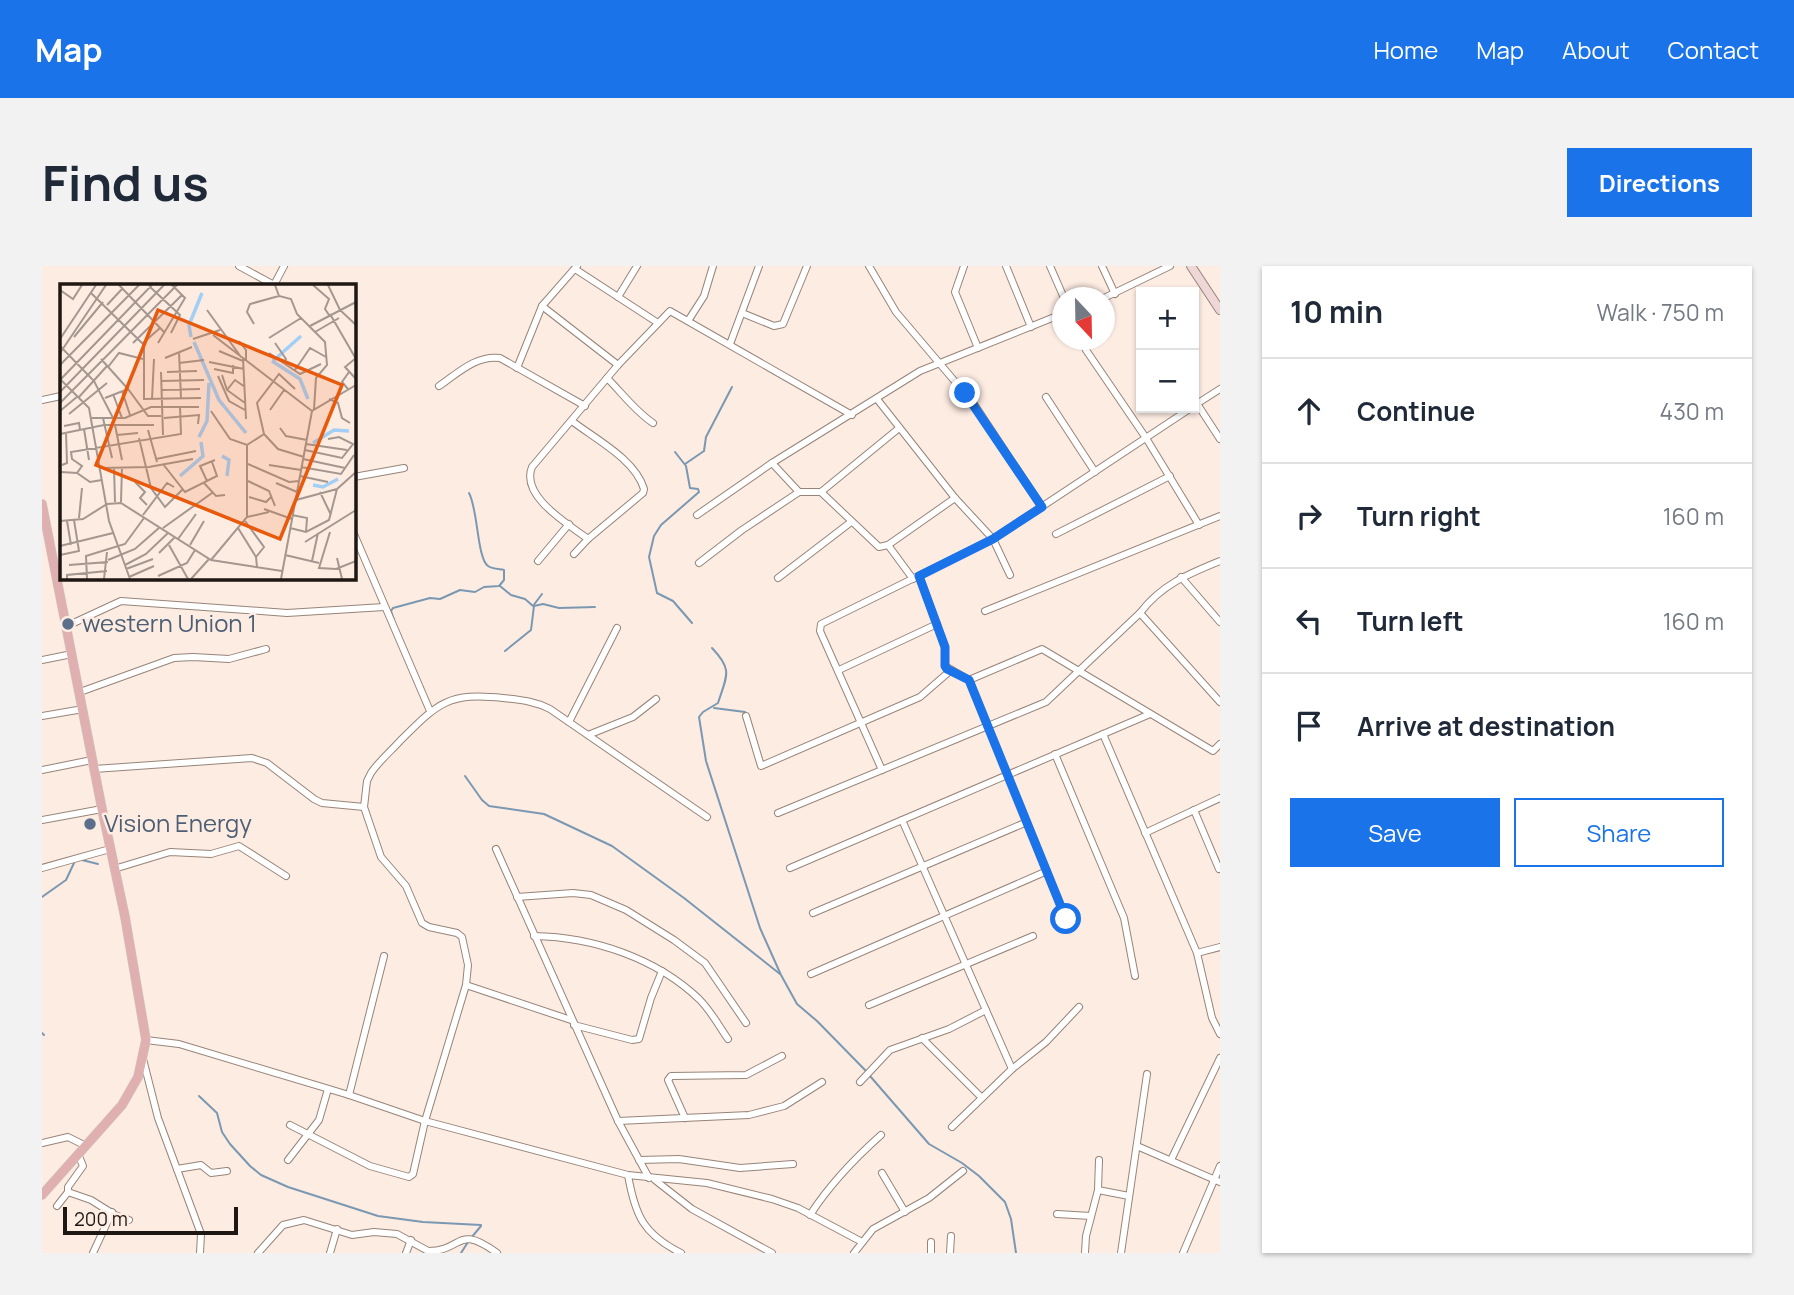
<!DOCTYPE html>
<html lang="en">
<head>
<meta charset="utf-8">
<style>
	:root { --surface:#fff; --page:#f2f2f3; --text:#1f2937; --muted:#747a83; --line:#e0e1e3; --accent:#1a73e8 }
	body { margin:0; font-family:Manrope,sans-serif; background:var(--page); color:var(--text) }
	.controls { position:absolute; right:21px; top:21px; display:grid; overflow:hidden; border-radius:0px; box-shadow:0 2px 5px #0004 }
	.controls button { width:63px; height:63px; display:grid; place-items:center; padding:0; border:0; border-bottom:2px solid var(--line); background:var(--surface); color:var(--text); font:35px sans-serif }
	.compass { position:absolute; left:1010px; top:21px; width:63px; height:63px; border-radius:50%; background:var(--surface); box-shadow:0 2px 5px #0004; rotate:158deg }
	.scale { position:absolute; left:21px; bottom:18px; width:175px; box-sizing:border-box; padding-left:7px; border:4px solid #1e1713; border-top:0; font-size:19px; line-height:24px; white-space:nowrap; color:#1e1713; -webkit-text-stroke:5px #fdece2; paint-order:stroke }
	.stop { position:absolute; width:21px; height:21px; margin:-16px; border:5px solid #1a73e8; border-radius:50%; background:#fff }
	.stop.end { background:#1a73e8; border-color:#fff; box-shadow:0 2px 7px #0008 }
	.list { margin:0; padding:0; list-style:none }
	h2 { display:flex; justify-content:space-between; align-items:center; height:91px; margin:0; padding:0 28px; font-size:30px }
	h2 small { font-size:23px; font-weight:400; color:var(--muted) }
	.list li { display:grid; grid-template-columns:46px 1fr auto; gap:21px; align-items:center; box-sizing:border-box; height:105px; padding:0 28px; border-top:2px solid var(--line) }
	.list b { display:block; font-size:26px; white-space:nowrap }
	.list em { font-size:23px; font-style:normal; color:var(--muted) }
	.actions { display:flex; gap:14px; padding:21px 28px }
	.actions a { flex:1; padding:16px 0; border:2px solid var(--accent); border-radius:0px; text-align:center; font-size:24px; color:var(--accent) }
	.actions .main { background:var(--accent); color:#fff }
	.icon { flex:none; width:38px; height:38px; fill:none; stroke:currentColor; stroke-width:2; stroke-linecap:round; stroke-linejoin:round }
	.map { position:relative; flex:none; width:1178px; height:987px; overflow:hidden; border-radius:0px }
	header { display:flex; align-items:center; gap:42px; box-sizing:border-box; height:98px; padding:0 35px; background:var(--accent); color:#fff }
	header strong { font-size:33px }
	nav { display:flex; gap:38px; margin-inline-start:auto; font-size:24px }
	.intro { display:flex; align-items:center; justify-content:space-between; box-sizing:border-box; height:168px; padding:0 42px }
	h1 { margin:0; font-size:49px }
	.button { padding:18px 32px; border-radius:0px; background:var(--accent); color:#fff; font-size:24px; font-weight:700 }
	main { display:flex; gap:42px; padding:0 42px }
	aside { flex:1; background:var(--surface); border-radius:0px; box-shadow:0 2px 5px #0004 }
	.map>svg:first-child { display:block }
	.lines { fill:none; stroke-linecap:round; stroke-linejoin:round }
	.stream { stroke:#7b98b2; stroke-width:2 }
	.street-casing { stroke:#978479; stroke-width:8 }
	.secondary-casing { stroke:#978479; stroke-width:10 }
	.primary-casing { stroke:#d2d1d0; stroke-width:10 }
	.street { stroke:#fff; stroke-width:6 }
	.secondary { stroke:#efd7d7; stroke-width:8 }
	.primary { stroke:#dfb0af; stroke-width:9 }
	.route { stroke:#1a73e8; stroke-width:9 }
	.service-dot { fill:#5c6f8a; stroke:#fdece2; stroke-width:2.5 }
	.labels { text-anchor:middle; stroke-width:5; stroke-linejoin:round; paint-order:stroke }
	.service-label { font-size:24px; fill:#4e5e75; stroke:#fdece2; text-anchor:start }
	.inset-river { fill:none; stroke:#a3cff6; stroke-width:3.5 }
	.inset-road { fill:none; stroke:#a4978f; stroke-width:2 }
	.view { fill:#e8590c; fill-opacity:0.15; stroke:#e8590c; stroke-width:3.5 }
	.inset-edge { fill:none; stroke:#1e1713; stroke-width:3.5 }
</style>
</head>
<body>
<header>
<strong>Map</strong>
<nav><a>Home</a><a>Map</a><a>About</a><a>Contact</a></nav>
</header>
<div class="intro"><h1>Find us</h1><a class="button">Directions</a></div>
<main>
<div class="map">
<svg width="1178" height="987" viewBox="0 0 1178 987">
	<rect width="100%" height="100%" fill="#fdece2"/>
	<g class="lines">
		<!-- stream -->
		<g class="stream">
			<path d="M633,186L644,200L648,222L656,223L657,226L619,259L612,270L607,291L615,327L631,335L650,357"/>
			<path d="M643,198L662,185L664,171L690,121"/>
			<path d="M458,320L469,329L483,333L491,340L500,328"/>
			<path d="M352,354L349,345L351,342L388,332L398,333L418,324L433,326L442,321L457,320L462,314V304C457,303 450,303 446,300C435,292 436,243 427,227"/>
			<path d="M670,382C691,404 685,409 676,437L661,446L657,451L664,495L718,662L739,709L755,738L775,755L825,806"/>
			<path d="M463,385L489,364L492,340L501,338L517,342L553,341"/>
			<path d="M672,442L703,446"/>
			<path d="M423,510L440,534L447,540L502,548L570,580L642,632L738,708"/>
			<path d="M40,594L56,598"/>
			<path d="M0,631L24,614L32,597"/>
			<path d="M0,767L2,769"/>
			<path d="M828,810L887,878L920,897L937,910L963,936L969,953L974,987"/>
			<path d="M157,830L175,847L180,866L188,878L208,900L219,909L246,921L336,950L381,956L439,959"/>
			<path d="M429,972L439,960"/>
			<path d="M419,987L426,976"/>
		</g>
		<!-- street casing -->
		<g class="street-casing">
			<g id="street">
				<path d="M197,0L232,19L242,0"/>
				<path d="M827,0L854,46L932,138L1000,241"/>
				<path d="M922,0L913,26L936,82"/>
				<path d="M964,0L989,61"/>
				<path d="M1008,0L1022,32"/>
				<path d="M1060,0L1073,28"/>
				<path d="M533,3L616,57"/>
				<path d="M576,31L595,0"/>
				<path d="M1062,32L1128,0"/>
				<path d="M500,40L576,99"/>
				<path d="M700,47L732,60L741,58L765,0"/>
				<path d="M646,55L662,30L671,0"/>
				<path d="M688,78L717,0"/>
				<path d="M1044,84L1104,172L1157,259"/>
				<path d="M475,102L500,40L535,0"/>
				<path d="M565,112C581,128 593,145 611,157"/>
				<path d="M397,120C416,107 434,89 458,92L543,140"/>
				<path d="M1004,131L1053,206"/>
				<path d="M835,133L913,232L951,273L968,309"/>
				<path d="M1152,133L1178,173"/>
				<path d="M0,134L19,130"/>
				<path d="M1153,139L1178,123"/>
				<path d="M530,155C553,173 593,193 602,223L601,227L546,273L532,288"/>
				<path d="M730,197L757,226"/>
				<path d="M312,211L362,202"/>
				<path d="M779,226L837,281L846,279L913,232"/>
				<path d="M655,249L730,197L878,105L1020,48"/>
				<path d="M312,268L388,445"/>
				<path d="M1014,268L1128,210"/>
				<path d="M546,273C526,258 478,230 490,201L576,99L628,45L810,149"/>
				<path d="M846,279L871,313"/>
				<path d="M496,295L527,258"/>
				<path d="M657,297L700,264L757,226H779L856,163"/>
				<path d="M877,310L903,381V400L927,414L1024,653"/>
				<path d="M1139,311L1178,356"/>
				<path d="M736,312L809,256"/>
				<path d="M943,345L1178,250"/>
				<path d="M1098,347L1178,436"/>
				<path d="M25,360L79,335L245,347L342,341"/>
				<path d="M0,394L30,388"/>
				<path d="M797,404L895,358"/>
				<path d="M927,414L1000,383L1171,485L1178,478"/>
				<path d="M38,426L132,392L151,391L187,393L224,383"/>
				<path d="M0,450L41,443"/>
				<path d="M704,450L719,500L878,431L908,405"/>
				<path d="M527,456L575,362"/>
				<path d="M1061,468L1155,687L1170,752L1178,768"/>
				<path d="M546,469L591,451L614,433"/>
				<path d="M1013,488L1082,652L1093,710"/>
				<path d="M52,503L210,492L225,497L272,533L280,537L322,541"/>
				<path d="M0,504L50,494"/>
				<path d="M840,504L778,365L779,358L951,273L1149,142"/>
				<path d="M1152,544L1177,603"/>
				<path d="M736,547L1004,436L1098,347C1119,319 1146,308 1178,295"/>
				<path d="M0,554L60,543"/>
				<path d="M860,554L970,803"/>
				<path d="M1103,567L1178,532"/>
				<path d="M454,583L576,855L607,912"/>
				<path d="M0,602L68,583"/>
				<path d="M748,602L1108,448"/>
				<path d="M72,603L128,586L169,588L197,580L244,610"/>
				<path d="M475,631L531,627L549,629L584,644L632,674L663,697L704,757"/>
				<path d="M771,647L985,556"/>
				<path d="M492,670C551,671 614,692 657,733C669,745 677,760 686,773"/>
				<path d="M1155,687L1178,681"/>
				<path d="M769,708L1005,605"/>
				<path d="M424,719L529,754"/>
				<path d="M827,739L991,670"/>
				<path d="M532,759L590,774L597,773L609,732L620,705"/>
				<path d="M880,772L940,832"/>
				<path d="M104,774L137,778L307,829L383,855L586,909L665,917L730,933L756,942L820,976"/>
				<path d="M101,793L116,852L159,968L158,987"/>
				<path d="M818,816L848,784L907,763L944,744"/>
				<path d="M307,829L342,690"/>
				<path d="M643,852L626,814L629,810L704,809L740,790"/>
				<path d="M576,855L707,849L742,840L780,816"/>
				<path d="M248,859L328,900L367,911L371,908L383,855L424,719L426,699L420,671L415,667L387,661L380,657L364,620L339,591L322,541L325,515L329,507C337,495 348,486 358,475C396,437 406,426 461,432C478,434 493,435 508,443L665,551"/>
				<path d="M910,861L970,803L1004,776L1037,741"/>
				<path d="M0,877L26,871L44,880"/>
				<path d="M1095,880L1178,916"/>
				<path d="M36,888L41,900L26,921V926L49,934L73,949L87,954"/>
				<path d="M246,894L277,854L286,823"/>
				<path d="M597,894L637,893L698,902L751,898"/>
				<path d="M1129,894L1178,792"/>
				<path d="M135,903L159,899L169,907L185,905"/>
				<path d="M840,907L863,946"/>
				<path d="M586,909C593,949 601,968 639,987"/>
				<path d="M613,914L650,943L730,987"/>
				<path d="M1056,924L1087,930"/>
				<path d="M15,940L26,926"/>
				<path d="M1015,948L1049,950"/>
				<path d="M768,949C788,918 812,893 839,869"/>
				<path d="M51,987L70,946"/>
				<path d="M216,987L241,959L262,954L310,969L332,966L355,968L386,985C422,985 414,957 455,987"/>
				<path d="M288,987L295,963"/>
				<path d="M364,987L369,974"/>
				<path d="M812,987L831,963L887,932L921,905"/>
				<path d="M889,987V976"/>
				<path d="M908,987L909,970"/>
				<path d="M1043,987L1044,970L1056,924L1057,894"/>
				<path d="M1079,987L1105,808"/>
				<path d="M1141,987L1178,900"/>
			</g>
		</g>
		<!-- secondary casing -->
		<g class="secondary-casing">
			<path id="secondary" d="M1149,0L1178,44"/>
		</g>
		<!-- primary casing -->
		<g class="primary-casing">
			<path id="primary" d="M0,238L60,543L83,651L104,774L96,811L80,839L0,929"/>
		</g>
		<!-- street -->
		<use href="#street" class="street"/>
		<!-- secondary -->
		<use href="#secondary" class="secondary"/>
		<!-- primary -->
		<use href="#primary" class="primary"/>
	</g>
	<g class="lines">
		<!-- route -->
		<path class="route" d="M923,127L1000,241L951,273L877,310L903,381V400L905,403L927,414L1024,653"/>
	</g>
	<!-- markers -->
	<g class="service-dot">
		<circle cx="26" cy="358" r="7"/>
		<circle cx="48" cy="558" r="7"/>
	</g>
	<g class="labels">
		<!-- service labels -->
		<g class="service-label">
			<text x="40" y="366">western Union 1</text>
			<text x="62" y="566">Vision Energy</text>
		</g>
	</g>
	<!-- overview -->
	<g transform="translate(18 18)">
		<rect width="296" height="296" fill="#fdece2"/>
		<path class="inset-river" d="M131,53L129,41L142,9M134,58L159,116L186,149M212,77L240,95L248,115M213,77L241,52M139,153L147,137L149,99M253,159L274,146L289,147M162,172L169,176L167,192M120,192L143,172L141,158M253,201L263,203L278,195"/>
		<path class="inset-road" d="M59,1L104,48M215,1L219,12L231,15L237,30L265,58L267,81L256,94L254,125M253,1L269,15L265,25L269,31M268,1L280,26L296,41M89,2L120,31L111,49M0,6L13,15L22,1M31,9L84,61V115M47,21L62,5M147,26L181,73M270,30L296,75M194,40L187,28L190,20L219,12M250,42L296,18M255,48L279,34M153,51L252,127M14,53L43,18M209,54L241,34M0,55L36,1M133,55L160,46M179,57L186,66V76M73,59L122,11M83,59L100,44M98,59L125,14L112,1M215,59L226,75L224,79M0,62L34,97L53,134M159,67L183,77M119,68L121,114M0,69L46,1M209,69L240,90L261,80M105,74L132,63M183,74L186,135M296,74L285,83L296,95M41,75L68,105M149,78L184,85M119,79L144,76M0,81L79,1M48,83L59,69L83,75M154,85L173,89V81M235,86L250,64L266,73M101,88L103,151M107,88L137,87M162,91L167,106L185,119M158,92L169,117L185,126M0,95L29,124L49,237L70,295M0,96L92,1M101,97L144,96M288,105L282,98L289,88M101,106L140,105M167,106L175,96L185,103M62,107L70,131M0,108L104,1M53,110L62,134M19,113L47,82M45,114L68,105L88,132H101M83,115L141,114M92,115L94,75M269,115L278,119L282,134L290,139M0,119L117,1M210,126L224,106M0,127L18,112M151,127L170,155L187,161L204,150L197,119L219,90L235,105M9,130L47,99M31,134H65L91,123H139M43,134L52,174M104,134L139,131L138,140M55,141L62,176M4,142L19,139L20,146M220,144L226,152L247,156M24,145L29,176M88,146L97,178M0,150L44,141H94M204,150L218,165L244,173M57,151L78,149M79,154L91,204L105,223L123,205M246,160L287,166M245,166L282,174L293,160L279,153L268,155M96,175L136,167M243,175L285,184M103,180L125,208L157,192L152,178M188,180L229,198L239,197M2,181L7,179L6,148M209,181L241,186M54,183L55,218M241,183L281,190L294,171M41,184L89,183L133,175M1,188L17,189L30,198L42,196M17,189L22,182L12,175L11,168L121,150L120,123M240,192L268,198M147,197L140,182L155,176M188,197L209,207L215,222M75,198L85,208L80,214L87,221M144,199L156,212L165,211M216,199L237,208M260,208L271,231M189,213L206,218L212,212M236,216L277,205L296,188M61,218L62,183M204,225L232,235M83,231L107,199L114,203M232,231L247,234L246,248M187,233L209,228M19,234L22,204M0,237L23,235L47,220L61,219L151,276L222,287M7,237L11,261M185,237L204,263L196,273M103,244L152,209M178,244L196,273L197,283M230,244L246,248L269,236L277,205M270,248L259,284L276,285L296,277M118,255L136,230M245,258L296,226M109,261L128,295M130,261L144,237M0,262L53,249M99,269L115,253M0,271L19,267L14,236M225,271L259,279M277,274L282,295M48,276L75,265L100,243M151,276L187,233V161M252,277L258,249M9,281L48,278M65,281L86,270L108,249M66,285L93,275M98,292L127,279L135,266M69,293L94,282M7,295V291L47,287M27,295L26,272L65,260L84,234M44,295L47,268M131,295L149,275M221,295L252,127L296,101"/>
		<path class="view" d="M98,26L282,101L220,255L36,181Z"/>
		<rect width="296" height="296" class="inset-edge"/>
	</g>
</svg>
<div class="controls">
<button>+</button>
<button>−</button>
</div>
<svg class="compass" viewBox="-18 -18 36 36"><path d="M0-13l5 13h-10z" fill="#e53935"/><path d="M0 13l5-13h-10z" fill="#747a83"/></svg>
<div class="scale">200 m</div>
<div class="stop" style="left:1024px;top:653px"></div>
<div class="stop end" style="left:923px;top:127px"></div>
</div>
<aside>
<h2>10 min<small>Walk · 750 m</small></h2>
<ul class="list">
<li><svg class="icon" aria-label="ahead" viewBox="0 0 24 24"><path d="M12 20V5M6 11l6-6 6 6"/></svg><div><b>Continue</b></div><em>430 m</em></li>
<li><svg class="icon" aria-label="right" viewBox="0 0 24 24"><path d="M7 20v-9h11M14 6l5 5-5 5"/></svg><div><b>Turn right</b></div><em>160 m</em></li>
<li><svg class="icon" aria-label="left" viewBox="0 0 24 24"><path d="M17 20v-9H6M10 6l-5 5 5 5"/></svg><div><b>Turn left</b></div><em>160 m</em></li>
<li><svg class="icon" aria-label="arrive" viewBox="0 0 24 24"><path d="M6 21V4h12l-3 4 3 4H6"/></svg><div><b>Arrive at destination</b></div></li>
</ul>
<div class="actions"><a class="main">Save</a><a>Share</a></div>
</aside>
</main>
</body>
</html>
